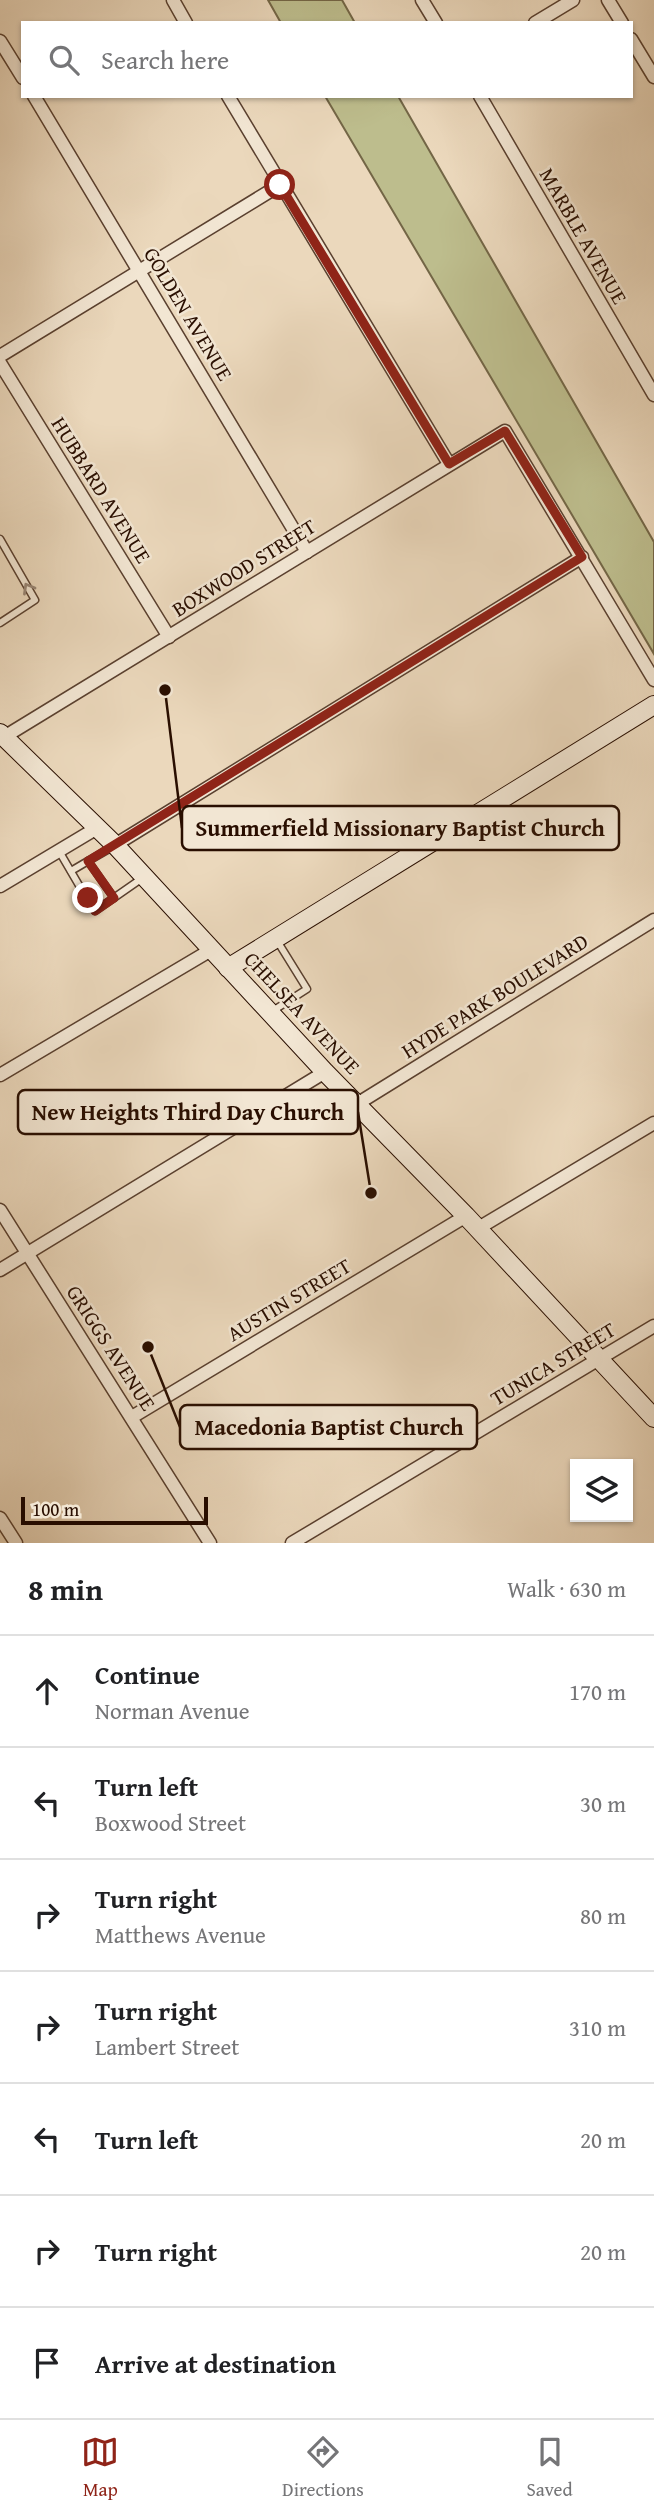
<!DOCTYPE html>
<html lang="en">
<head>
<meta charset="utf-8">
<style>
	:root { --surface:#fff; --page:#f6f6f6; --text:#202124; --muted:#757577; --line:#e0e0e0; --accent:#8f2418 }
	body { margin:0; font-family:"Gentium Book Plus",serif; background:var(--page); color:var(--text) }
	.controls { position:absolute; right:21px; bottom:21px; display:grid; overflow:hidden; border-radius:0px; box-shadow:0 2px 5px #0004 }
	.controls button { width:63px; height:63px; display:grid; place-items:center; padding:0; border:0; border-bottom:2px solid var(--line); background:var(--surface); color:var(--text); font:35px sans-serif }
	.scale { position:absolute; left:21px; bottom:18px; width:187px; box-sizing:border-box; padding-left:7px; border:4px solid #290e00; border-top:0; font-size:19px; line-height:24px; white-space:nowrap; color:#290e00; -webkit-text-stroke:5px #f2e6d3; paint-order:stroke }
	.stop { position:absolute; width:21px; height:21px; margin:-16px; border:5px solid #8f2418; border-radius:50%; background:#fff }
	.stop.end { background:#8f2418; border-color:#fff; box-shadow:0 2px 7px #0008 }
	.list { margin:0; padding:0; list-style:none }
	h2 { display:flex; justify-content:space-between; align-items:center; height:91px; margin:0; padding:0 28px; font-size:30px }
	h2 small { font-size:23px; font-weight:400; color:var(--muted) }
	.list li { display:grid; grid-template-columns:46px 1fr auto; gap:21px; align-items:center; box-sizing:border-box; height:112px; padding:0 28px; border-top:2px solid var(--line) }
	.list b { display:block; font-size:26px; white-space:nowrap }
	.list p { margin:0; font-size:23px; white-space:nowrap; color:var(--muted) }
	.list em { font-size:23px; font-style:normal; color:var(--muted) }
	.icon { flex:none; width:38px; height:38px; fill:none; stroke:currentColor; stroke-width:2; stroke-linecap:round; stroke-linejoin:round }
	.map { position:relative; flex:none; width:654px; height:1543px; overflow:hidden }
	.search { position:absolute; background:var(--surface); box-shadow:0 2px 5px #0004; left:21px; right:21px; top:21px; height:77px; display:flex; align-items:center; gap:18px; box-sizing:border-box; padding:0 24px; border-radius:0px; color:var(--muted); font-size:26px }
	.sheet { height:875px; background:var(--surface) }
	nav { display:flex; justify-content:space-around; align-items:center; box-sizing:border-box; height:98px; border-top:2px solid var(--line); background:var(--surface); font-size:19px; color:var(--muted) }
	nav a { display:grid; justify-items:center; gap:4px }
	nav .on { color:var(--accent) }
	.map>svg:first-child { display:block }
	.green { fill:#bdbd8d; stroke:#736646; stroke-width:2 }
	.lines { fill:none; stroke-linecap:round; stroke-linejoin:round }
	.lane-casing { stroke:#5a402f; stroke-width:9 }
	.street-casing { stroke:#5a402f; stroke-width:15 }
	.secondary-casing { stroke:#290e00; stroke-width:20 }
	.lane { stroke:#f2e6d3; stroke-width:6 }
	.street { stroke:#f2e6d3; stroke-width:12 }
	.secondary { stroke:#f2e6d3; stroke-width:18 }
	.oneway { stroke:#988574 }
	.route { stroke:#8f2418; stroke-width:9 }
	.labels { text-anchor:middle; stroke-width:5; stroke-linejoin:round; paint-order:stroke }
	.street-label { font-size:21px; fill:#290e00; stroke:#f2e6d3 }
	.leader { fill:none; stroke:#290e00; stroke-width:2.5 }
	.callout-dot { fill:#290e00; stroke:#f2e6d3; stroke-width:2.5 }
	.callout { fill:#f2e6d3; stroke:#290e00; stroke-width:2.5 }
	.callout-label { font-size:23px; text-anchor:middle; font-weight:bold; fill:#290e00 }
</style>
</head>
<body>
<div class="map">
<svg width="654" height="1543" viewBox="0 0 654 1543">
	<rect width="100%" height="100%" fill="#ebd8bc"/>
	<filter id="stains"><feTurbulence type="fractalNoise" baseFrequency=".00286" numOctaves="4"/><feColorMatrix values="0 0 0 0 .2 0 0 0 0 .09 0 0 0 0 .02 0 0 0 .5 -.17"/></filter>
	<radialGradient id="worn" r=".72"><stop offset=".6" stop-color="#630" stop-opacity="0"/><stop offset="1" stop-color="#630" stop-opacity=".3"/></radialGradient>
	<!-- green -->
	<g class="green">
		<path d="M268,0H342L355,23H281Z"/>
		<path d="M325,96H398L654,542V654Z"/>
	</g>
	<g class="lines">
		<!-- lane casing -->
		<g class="lane-casing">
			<g id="lane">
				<path d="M0,539L35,600L0,623"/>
				<path d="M59,851L80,887"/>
				<path d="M88,861L114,846"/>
				<path d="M71,871L88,861L114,898"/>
				<path d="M87,899L95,911L141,879"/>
				<path d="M271,1012L307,989L276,939"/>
			</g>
		</g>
		<!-- street casing -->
		<g class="street-casing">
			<g id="street">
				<path d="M173,0L186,23"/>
				<path d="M422,0L436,23"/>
				<path d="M608,0L622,23"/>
				<path d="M535,23L573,0"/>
				<path d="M631,39L654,77"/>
				<path d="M0,41L23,78"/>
				<path d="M34,96L307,552"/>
				<path d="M228,96L449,464"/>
				<path d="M480,96L654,395"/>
				<path d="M0,356L280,185"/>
				<path d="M0,363L169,637"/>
				<path d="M4,737L505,431L654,680"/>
				<path d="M115,845L582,557"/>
				<path d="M0,886L97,828"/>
				<path d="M0,1075L211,950"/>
				<path d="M357,1104L654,920"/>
				<path d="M0,1210L210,1543"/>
				<path d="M477,1229L654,1123"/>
				<path d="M0,1270L325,1072"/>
				<path d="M132,1417L466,1216"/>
				<path d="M0,1518L16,1543"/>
				<path d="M292,1543L654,1326"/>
			</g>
		</g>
		<!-- secondary casing -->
		<g class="secondary-casing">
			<g id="secondary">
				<path d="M0,733L115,845L325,1072L466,1216L654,1418"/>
				<path d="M228,968L654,705"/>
			</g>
		</g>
		<!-- lane -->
		<use href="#lane" class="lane"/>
		<!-- street -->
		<use href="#street" class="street"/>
		<!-- secondary -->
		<use href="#secondary" class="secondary"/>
	</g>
	<!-- one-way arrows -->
	<defs><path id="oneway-chevron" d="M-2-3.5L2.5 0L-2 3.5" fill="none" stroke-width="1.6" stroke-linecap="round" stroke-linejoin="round" transform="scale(1.75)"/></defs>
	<use class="oneway" href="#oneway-chevron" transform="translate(28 588) rotate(-120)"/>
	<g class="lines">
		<!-- route -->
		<path class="route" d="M88,898L95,911L114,898L88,861L582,557L505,431L449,464L280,185"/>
	</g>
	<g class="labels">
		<!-- street labels -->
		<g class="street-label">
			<text transform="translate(583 236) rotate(60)" y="7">MARBLE AVENUE</text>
			<text transform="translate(188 314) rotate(59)" y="7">GOLDEN AVENUE</text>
			<text transform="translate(101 490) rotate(58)" y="7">HUBBARD AVENUE</text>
			<text transform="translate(244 568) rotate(-32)" y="7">BOXWOOD STREET</text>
			<text transform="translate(495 996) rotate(-32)" y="7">HYDE PARK BOULEVARD</text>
			<text transform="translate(302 1013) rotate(47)" y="7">CHELSEA AVENUE</text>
			<text transform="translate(289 1300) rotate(-31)" y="7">AUSTIN STREET</text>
			<text transform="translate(111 1348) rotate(57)" y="7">GRIGGS AVENUE</text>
			<text transform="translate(553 1364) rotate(-31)" y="7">TUNICA STREET</text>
		</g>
	</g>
	<!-- callouts -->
	<path class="leader" d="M165 690L182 828M371 1193L358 1112M148 1347L180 1427"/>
	<g class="callout-dot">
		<circle cx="165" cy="690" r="7"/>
		<circle cx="371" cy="1193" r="7"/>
		<circle cx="148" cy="1347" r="7"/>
	</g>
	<g class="callout">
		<rect x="182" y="806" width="437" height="44" rx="7"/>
		<rect x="18" y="1090" width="340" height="44" rx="7"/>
		<rect x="180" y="1405" width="297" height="44" rx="7"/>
	</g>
	<g class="callout-label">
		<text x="400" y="836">Summerfield Missionary Baptist Church</text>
		<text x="188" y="1120">New Heights Third Day Church</text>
		<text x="329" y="1435">Macedonia Baptist Church</text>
	</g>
	<rect width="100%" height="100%" filter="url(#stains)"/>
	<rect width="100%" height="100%" fill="url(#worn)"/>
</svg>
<div class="controls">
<button><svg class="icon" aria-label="layers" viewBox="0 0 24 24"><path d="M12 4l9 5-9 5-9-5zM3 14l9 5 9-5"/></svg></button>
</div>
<div class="scale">100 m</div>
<div class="stop" style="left:280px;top:185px"></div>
<div class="stop end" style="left:88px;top:898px"></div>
<div class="search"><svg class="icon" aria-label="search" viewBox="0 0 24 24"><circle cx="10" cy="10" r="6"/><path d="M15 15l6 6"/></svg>Search here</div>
</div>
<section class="sheet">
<h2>8 min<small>Walk · 630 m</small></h2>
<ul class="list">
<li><svg class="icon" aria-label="ahead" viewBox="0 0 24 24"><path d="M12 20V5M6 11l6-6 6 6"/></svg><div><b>Continue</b><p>Norman Avenue</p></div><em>170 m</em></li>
<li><svg class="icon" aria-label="left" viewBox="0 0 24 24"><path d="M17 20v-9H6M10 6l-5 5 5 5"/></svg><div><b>Turn left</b><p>Boxwood Street</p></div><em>30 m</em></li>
<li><svg class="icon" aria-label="right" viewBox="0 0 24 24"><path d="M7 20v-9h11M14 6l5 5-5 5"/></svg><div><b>Turn right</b><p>Matthews Avenue</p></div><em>80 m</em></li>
<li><svg class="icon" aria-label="right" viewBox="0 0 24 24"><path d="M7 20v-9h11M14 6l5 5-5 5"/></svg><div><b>Turn right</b><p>Lambert Street</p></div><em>310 m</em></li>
<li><svg class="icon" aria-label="left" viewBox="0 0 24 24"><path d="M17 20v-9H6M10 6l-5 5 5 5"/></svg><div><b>Turn left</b></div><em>20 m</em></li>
<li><svg class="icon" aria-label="right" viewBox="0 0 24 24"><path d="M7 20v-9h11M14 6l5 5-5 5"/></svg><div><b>Turn right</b></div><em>20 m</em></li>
<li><svg class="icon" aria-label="arrive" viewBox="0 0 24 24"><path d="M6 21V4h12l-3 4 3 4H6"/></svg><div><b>Arrive at destination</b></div></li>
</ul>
</section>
<nav>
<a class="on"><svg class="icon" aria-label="map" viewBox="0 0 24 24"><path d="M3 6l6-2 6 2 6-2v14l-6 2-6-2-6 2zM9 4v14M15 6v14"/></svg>Map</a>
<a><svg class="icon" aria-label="directions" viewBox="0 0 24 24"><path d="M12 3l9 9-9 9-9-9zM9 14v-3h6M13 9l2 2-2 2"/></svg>Directions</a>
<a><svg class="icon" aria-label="saved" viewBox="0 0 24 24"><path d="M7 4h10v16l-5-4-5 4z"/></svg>Saved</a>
</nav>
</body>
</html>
